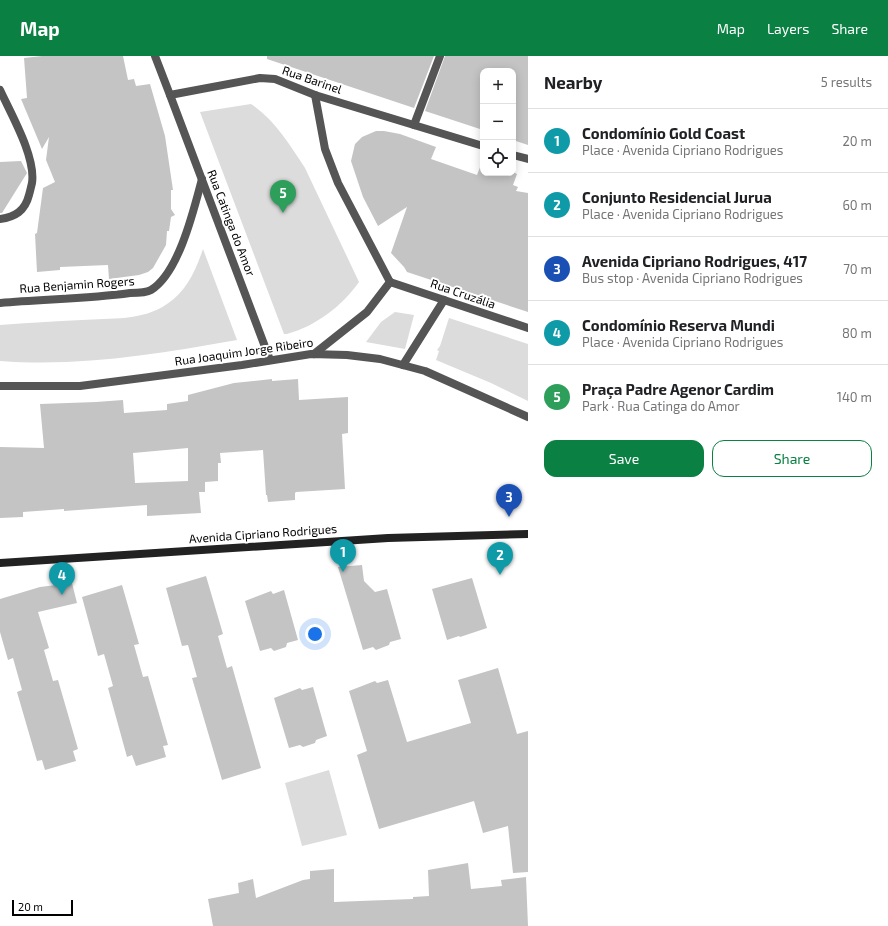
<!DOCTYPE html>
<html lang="en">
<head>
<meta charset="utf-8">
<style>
	:root { --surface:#fff; --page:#f6f6f6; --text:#202124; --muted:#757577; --line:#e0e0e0; --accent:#0b8043 }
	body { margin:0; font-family:"Exo 2",sans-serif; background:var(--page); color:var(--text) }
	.controls { position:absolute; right:12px; top:12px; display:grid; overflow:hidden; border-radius:8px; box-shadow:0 2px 10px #0003 }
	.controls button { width:36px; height:36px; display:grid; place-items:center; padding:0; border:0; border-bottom:1px solid var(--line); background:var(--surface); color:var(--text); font:20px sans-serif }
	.scale { position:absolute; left:12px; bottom:10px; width:61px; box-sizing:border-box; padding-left:4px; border:2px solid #000; border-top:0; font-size:11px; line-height:14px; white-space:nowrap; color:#000; -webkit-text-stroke:3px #fff; paint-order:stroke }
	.you { position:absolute; left:315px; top:578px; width:14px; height:14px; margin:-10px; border:3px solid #fff; border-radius:50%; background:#1a73e8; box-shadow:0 0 0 6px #1a73e833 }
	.badge { display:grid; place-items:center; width:26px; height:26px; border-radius:50%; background:var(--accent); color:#fff; font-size:13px; font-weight:700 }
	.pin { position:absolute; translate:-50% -33px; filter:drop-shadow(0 1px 2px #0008) }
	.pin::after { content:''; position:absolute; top:21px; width:14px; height:12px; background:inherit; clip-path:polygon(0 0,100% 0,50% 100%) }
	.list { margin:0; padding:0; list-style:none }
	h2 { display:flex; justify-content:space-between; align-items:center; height:52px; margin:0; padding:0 16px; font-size:17px }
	h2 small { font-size:13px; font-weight:400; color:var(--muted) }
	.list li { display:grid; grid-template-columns:26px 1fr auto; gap:12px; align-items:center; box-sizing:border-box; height:64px; padding:0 16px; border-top:1px solid var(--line) }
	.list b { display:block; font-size:15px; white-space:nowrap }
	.list p { margin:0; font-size:13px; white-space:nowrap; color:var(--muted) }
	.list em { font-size:13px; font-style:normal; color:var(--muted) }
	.actions { display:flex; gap:8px; padding:12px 16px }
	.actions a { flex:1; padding:9px 0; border:1px solid var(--accent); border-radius:12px; text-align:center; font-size:14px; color:var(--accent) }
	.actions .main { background:var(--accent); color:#fff }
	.icon { flex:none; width:22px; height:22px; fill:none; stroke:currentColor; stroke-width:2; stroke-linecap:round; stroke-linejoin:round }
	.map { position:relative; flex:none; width:528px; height:870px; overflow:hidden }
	header { display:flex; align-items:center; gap:24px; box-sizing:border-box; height:56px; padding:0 20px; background:var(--accent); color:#fff }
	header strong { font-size:19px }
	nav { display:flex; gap:22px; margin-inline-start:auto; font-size:14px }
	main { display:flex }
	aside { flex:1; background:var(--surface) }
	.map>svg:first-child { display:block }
	.green { fill:#dcdcdc }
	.building { fill:#c4c4c4; fill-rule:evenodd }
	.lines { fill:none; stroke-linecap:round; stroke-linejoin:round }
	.street { stroke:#555; stroke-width:8 }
	.secondary { stroke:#222; stroke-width:8 }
	.labels { text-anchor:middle; stroke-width:4; stroke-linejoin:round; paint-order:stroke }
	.street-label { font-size:12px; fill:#000; stroke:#fff }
</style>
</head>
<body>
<header>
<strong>Map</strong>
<nav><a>Map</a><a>Layers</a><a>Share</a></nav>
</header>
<main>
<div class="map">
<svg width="528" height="870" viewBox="0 0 528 870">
	<rect width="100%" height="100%" fill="#fff"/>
	<!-- green -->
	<g class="green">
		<path d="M251,48C274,63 290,89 305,112L359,226C342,250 316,270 287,278H284L200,56Z"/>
		<path d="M203,193L237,284C157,298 82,311 0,305V269C27,267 55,265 82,264C110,262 143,265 167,248C186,236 196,214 203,193Z"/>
		<path d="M395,256L414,259L405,293L366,286L381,266Z"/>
		<path d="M449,262L528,288V345L491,327L436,304L439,295L437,294L440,290Z"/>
		<path d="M329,714L347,779L302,790L285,727Z"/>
	</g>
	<!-- building -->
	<g class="building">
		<path d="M42,0H123L128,24L134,23L136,30L150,28L165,80L173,134H171V153L175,159L171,161L169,175H167L166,189L153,212L148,216L139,219L109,223L108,209L60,211V214L37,216L35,178L37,177L43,132L55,126L46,104L49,81L42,93L21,43L27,42L24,2Z"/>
		<path d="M267,0H434L414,52L267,3Z"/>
		<path d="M445,0H528V89L513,84V15H483V74L425,55Z"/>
		<path d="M376,75H384L400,78L436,91L431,103L477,119L482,106L483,117L513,116L517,118L513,129L518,131L516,135L528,137V256L407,216L404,211L391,197L407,151L378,170L363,141L351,105L355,88L362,81Z"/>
		<path d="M21,105L27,117L2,157H0V106Z"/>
		<path d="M272,323V325L298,323L299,344L348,341V377L342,378L345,433L296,436L295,437V444L268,446L267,439H266L263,394L220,397L221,407H218V425L205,426V436H199L201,457L147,460V449L64,455V453L23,456V461L0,462V391L44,392L40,348L96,346L123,344L124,357L167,354V348L188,345V339L234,327ZM188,392V425L135,427L133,397Z"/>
		<path d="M362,509L364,525L375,536L387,533L401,583L390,586L389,589L376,594L373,591L363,594L338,511Z"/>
		<path d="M206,520L223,578L218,580L227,612L232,610L261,712L222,724L192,622L197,621L188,589L182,590L166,532Z"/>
		<path d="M472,522L487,572L460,581L459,580L447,584L432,533Z"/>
		<path d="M72,527L77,547L38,556L49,592L44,594L53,625L58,624L78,693L73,695L76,705L45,714L42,704L37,705L17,636L22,634L13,602L8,604L0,576V543L40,531Z"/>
		<path d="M122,529L139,588L134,589L143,621L148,620L168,689L163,690L166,701L136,710L132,699L127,701L108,632L113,630L104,598L98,600L82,541Z"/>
		<path d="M284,534L298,584L287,587L286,591L274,595L271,592L260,595L245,545L271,535L273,538Z"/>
		<path d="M498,612L517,678L528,675V816L513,817L508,770L483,777L474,745L379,773L357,699L367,695L349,635L375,625L377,627L388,624L407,686L471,667L458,624Z"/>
		<path d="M313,631L327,680L316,684L315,687L303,691L300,689L289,692L274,642L300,632L302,634Z"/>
		<path d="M468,807L471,833L502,830L501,824L526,821L528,870H213L208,843L239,837L238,827L253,823L256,842L303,824L310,823V815L334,813V846L413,843V841L429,840L428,814Z"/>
	</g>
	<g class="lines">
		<!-- street -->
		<g class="street">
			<path d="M155,0L170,39L260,22L275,23L315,39L483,90"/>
			<path d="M0,34C11,58 36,101 32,127C31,131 30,136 29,139C25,155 15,161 0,163"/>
			<path d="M170,39L270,304"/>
			<path d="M315,39L325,93L338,127L390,226"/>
			<path d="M414,69L440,0"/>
			<path d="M513,99L528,103"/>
			<path d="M390,226L528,272"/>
			<path d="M0,247C43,243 87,243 130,237C136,237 146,237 151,234C179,217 194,153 202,123"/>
			<path d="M314,298L367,256L390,226"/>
			<path d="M403,309L444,244"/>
			<path d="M0,330H80L242,309L311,298L347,299L380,303L425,315L528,361"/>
		</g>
		<!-- secondary -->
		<path class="secondary" d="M0,507L388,482L528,478"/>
	</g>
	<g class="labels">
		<!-- street labels -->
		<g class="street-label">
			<text transform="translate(312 24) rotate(19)" y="4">Rua Barinel</text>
			<text transform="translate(231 167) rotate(69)" y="4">Rua Catinga do Amor</text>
			<text transform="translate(77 229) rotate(-4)" y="4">Rua Benjamin Rogers</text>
			<text transform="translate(463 238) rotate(19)" y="4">Rua Cruzália</text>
			<text transform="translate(244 296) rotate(-8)" y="4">Rua Joaquim Jorge Ribeiro</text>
			<text transform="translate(263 478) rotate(-4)" y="4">Avenida Cipriano Rodrigues</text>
		</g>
	</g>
</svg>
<div class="controls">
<button>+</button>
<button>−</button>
<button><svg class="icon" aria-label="locate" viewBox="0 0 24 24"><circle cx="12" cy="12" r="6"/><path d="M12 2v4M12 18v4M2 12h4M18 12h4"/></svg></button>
</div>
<div class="scale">20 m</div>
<div class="you"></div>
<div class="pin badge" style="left:343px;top:516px;background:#0f9aa8">1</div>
<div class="pin badge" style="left:500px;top:519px;background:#0f9aa8">2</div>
<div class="pin badge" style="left:509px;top:461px;background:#1a4fb4">3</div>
<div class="pin badge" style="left:62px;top:539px;background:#0f9aa8">4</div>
<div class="pin badge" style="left:283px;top:157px;background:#2e9e5b">5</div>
</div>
<aside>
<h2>Nearby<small>5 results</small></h2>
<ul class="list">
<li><span class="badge" style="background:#0f9aa8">1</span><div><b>Condomínio Gold Coast</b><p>Place · Avenida Cipriano Rodrigues</p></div><em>20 m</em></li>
<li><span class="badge" style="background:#0f9aa8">2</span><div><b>Conjunto Residencial Jurua</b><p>Place · Avenida Cipriano Rodrigues</p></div><em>60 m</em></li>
<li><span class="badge" style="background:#1a4fb4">3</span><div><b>Avenida Cipriano Rodrigues, 417</b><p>Bus stop · Avenida Cipriano Rodrigues</p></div><em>70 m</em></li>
<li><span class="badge" style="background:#0f9aa8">4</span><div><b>Condomínio Reserva Mundi</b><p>Place · Avenida Cipriano Rodrigues</p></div><em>80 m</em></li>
<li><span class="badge" style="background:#2e9e5b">5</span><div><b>Praça Padre Agenor Cardim</b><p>Park · Rua Catinga do Amor</p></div><em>140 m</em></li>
</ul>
<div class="actions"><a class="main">Save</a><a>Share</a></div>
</aside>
</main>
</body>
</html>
